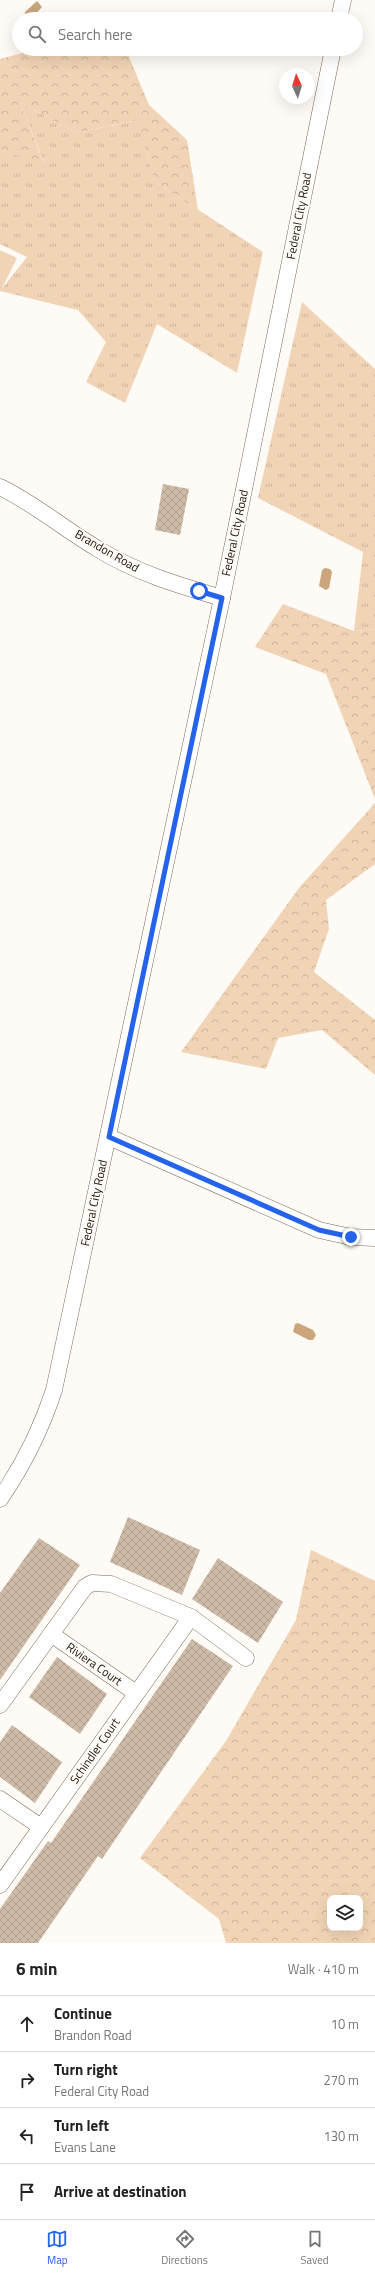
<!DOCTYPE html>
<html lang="en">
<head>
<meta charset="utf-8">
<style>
	:root { --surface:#fff; --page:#f2f2f2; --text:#222; --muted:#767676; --line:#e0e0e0; --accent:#2563eb }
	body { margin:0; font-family:"Titillium Web",sans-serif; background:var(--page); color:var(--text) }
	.controls { position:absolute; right:12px; bottom:12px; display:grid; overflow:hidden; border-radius:8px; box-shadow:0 4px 16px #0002 }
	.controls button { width:36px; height:36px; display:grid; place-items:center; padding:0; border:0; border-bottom:1px solid var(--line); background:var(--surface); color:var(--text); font:20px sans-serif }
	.compass { position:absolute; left:279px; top:68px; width:36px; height:36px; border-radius:50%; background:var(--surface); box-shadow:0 4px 16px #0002; rotate:356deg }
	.stop { position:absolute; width:12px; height:12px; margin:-9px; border:3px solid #2563eb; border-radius:50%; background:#fff }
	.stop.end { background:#2563eb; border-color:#fff; box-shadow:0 1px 4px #0008 }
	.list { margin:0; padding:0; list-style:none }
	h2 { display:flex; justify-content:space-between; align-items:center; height:52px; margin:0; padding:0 16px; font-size:17px }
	h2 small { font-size:13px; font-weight:400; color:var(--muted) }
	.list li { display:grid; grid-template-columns:26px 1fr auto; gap:12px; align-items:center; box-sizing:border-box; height:56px; padding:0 16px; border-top:1px solid var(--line) }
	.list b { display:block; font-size:15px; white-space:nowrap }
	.list p { margin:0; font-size:13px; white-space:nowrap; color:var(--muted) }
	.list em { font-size:13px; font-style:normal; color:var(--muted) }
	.icon { flex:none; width:22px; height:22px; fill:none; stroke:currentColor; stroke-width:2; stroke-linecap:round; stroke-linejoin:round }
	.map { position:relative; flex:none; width:375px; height:1943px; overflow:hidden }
	.search { position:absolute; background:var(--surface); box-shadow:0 4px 16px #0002; left:12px; right:12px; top:12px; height:44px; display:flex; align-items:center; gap:10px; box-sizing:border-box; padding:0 14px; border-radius:22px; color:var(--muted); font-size:15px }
	.sheet { height:276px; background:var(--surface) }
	nav { display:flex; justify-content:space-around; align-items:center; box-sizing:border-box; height:56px; border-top:1px solid var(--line); background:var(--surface); font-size:11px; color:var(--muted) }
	nav a { display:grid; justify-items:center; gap:2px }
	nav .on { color:var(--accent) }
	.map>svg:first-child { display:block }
	.grass { fill:url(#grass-tufts) }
	.forest { fill:url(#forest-crowns); fill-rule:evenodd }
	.pitch { fill:#f1d4b5 }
	.water { fill:#cba57b }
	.building { fill:url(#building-cross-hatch) }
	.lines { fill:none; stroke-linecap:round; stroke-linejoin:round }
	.minor-casing { stroke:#7c6b59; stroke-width:17 }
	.minor { stroke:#fff; stroke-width:16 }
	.route { stroke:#2563eb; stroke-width:5 }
	.labels { text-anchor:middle; stroke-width:4; stroke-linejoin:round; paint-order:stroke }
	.street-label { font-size:12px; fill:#1c160e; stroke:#fefaf5 }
</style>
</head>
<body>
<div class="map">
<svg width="375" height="1943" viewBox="0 0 375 1943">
	<defs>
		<pattern id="grass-tufts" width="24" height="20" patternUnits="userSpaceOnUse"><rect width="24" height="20" fill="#f1d4b5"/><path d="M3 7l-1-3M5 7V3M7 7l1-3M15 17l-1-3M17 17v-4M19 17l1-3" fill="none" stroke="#ceb59a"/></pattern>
		<pattern id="forest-crowns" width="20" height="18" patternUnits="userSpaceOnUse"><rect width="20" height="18" fill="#f1d4b5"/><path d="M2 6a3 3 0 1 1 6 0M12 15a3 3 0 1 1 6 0" fill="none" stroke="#ceb59a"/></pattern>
		<pattern id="building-cross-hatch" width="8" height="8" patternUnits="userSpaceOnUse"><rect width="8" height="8" fill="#cebba7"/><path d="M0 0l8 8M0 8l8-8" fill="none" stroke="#b0a08f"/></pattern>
	</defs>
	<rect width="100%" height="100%" fill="#fefaf5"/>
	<!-- grass -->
	<g class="grass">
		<path d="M20,102L76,133L139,120L154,181L263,252L237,373L157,324L125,403L86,382L106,342L78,310L0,291L27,257L0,244V150L44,163Z"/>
		<path d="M302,302L375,369V629L354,631L363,552L258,498Z"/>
	</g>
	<!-- forest -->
	<g class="forest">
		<path d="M38,49H120L127,52L149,105L187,140L198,210L154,181L138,120L76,133L20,102L44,164L0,150V59Z"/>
		<path d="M283,604L354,631L375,629V799L326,674L255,647Z"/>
		<path d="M375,803V864L326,900L329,929L314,972L375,1020V1075L322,1030L278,1038L266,1069L181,1052L299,888Z"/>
		<path d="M311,1550L375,1581V1943H226L219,1919L140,1858L226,1741L296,1620ZM330,1898H360V1928H330Z"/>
	</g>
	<!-- pitch -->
	<path class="pitch" d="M0,250L17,258L0,292Z"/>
	<!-- water -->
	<g class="water">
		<path d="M37,1L42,7L33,17H25V12Z"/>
		<path d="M325,568L330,569L332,572L329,588L326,590L319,586L322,570Z"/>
		<path d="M298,1323L313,1330L316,1335L313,1340H309L293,1332L295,1324Z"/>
	</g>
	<!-- building -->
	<g class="building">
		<path d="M163,484L189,489L180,535L155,530Z"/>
		<path d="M128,1517L200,1550L182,1595L110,1562Z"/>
		<path d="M39,1538L80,1565L0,1680V1593Z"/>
		<path d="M218,1558L283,1602L258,1643L192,1599Z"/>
		<path d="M192,1639L233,1666L102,1859L98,1856L38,1943H0V1909L48,1841L51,1843Z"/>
		<path d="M57,1657L107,1694L80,1734L29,1697Z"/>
		<path d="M12,1725L62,1762L35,1803L0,1777V1742Z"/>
	</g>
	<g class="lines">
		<!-- minor casing -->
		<g class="minor-casing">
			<g id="minor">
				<path d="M339,19L343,0"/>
				<path d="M0,487C35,504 64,529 98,549C137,573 178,585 222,598"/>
				<path d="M109,1137L319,1230L351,1237L375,1238"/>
				<path d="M0,1499C24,1464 41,1430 54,1390L222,598L333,49"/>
				<path d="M51,1634L136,1693"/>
				<path d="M0,1705L85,1587L92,1583L111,1584L191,1617L246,1658"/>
				<path d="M0,1799L41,1827"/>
				<path d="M0,1885L191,1617"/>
			</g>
		</g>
		<!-- minor -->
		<use href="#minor" class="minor"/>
	</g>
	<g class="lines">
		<!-- route -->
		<path class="route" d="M199,591L222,598L109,1137L319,1230L351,1237"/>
	</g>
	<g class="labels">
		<!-- street labels -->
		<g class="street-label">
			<text transform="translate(299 216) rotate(-79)" y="4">Federal City Road</text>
			<text transform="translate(235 533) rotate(-78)" y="4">Federal City Road</text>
			<text transform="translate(107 551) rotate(30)" y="4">Brandon Road</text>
			<text transform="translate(94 1203) rotate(-78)" y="4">Federal City Road</text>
			<text transform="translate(94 1664) rotate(35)" y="4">Riviera Court</text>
			<text transform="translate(95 1751) rotate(-55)" y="4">Schindler Court</text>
		</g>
	</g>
</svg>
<div class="controls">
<button><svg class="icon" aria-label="layers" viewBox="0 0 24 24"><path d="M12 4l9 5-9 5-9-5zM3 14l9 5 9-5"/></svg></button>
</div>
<svg class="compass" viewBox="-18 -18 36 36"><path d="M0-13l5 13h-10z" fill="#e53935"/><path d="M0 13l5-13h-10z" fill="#767676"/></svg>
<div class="stop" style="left:199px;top:591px"></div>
<div class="stop end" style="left:351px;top:1237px"></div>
<div class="search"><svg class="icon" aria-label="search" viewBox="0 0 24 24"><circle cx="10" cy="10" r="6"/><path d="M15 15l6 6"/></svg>Search here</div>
</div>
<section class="sheet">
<h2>6 min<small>Walk · 410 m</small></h2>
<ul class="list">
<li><svg class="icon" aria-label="ahead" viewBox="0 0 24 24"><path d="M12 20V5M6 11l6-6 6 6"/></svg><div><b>Continue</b><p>Brandon Road</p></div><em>10 m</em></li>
<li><svg class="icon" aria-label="right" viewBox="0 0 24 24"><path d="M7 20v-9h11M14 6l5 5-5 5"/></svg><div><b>Turn right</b><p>Federal City Road</p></div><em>270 m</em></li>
<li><svg class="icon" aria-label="left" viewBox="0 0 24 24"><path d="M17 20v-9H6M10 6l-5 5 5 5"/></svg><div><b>Turn left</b><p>Evans Lane</p></div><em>130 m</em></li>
<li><svg class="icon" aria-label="arrive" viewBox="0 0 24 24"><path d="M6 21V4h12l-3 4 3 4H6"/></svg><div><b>Arrive at destination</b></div></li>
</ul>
</section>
<nav>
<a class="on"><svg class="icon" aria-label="map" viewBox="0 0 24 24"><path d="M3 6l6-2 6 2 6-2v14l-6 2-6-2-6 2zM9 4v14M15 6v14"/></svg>Map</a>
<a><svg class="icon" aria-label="directions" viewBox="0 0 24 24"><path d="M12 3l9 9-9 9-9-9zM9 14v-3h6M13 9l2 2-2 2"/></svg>Directions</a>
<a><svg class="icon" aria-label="saved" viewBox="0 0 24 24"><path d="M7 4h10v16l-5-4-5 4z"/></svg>Saved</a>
</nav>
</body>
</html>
